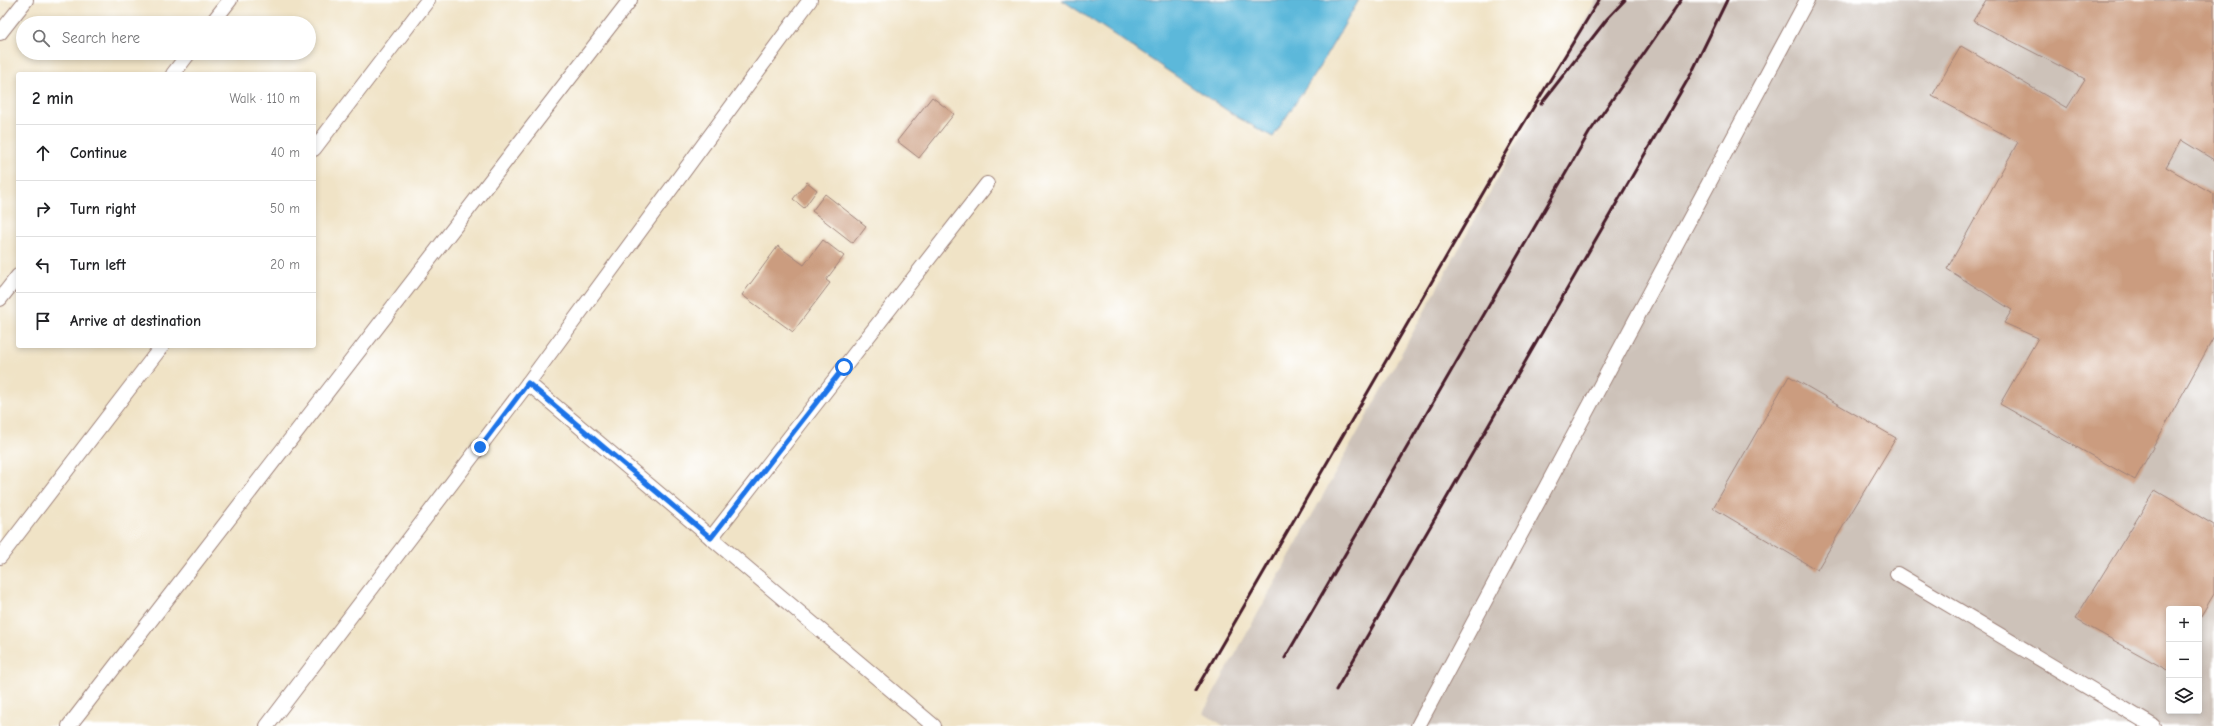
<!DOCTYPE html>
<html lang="en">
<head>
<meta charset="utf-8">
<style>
	:root { --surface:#fff; --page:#f6f6f6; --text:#202124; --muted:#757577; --line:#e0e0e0 }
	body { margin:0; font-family:"Comic Neue",sans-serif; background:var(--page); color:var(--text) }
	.controls { position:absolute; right:12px; bottom:12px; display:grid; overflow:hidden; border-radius:4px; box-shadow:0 2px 6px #0003 }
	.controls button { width:36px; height:36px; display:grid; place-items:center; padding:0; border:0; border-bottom:1px solid var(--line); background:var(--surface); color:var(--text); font:20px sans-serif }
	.stop { position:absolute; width:12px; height:12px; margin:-9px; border:3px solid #1a73e8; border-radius:50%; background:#fff }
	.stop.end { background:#1a73e8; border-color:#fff; box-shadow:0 1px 4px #0008 }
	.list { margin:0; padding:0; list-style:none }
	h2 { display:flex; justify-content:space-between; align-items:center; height:52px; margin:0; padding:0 16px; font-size:17px }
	h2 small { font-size:13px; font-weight:400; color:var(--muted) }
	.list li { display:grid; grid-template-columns:26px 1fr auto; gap:12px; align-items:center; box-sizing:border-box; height:56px; padding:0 16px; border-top:1px solid var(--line) }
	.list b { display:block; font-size:15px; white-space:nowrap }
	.list em { font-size:13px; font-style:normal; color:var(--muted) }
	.icon { flex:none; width:22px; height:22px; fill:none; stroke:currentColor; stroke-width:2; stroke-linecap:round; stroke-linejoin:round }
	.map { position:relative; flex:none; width:2214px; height:726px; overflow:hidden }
	.search { position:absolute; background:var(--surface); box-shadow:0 2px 6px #0003; left:16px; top:16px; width:300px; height:44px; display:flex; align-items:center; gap:10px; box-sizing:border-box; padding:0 14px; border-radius:22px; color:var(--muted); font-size:15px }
	.panel { position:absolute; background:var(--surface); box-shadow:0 2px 6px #0003; left:16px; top:72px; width:300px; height:276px; border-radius:4px }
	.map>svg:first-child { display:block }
	.industrial { fill:#cdc2b9; fill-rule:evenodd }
	.water { fill:#5cb8da; stroke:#536c82 }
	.building { fill:#cb9c7f }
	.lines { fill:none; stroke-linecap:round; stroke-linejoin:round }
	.service-casing { stroke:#9d8178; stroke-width:16 }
	.service { stroke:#fff; stroke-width:14 }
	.rail { stroke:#4a1f2b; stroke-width:3 }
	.route { stroke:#1a73e8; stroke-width:5 }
</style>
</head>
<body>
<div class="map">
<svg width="2214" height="726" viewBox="0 0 2214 726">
	<rect width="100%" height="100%" fill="#fff"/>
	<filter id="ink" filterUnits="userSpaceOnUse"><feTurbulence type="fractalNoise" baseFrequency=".025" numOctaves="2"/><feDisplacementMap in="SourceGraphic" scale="8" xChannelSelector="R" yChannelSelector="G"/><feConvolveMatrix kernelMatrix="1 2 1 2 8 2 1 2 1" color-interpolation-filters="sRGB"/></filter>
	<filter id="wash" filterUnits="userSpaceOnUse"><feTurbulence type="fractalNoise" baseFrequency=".012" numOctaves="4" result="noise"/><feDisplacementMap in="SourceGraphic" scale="16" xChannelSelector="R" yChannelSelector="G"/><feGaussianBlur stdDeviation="0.9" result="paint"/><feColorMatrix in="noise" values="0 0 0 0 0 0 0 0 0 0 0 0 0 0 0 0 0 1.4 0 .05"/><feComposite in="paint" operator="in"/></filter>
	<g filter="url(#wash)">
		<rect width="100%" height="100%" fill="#f0e3c6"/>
		<!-- industrial -->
		<path class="industrial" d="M1596,0H2214V726H1224L1203,713ZM2169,609H2199V711H2169Z"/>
		<!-- water -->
		<path class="water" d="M1062,0H1359L1320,66L1273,137L1237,117Z"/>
		<g id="blocks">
			<!-- building -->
			<g class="building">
				<path d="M1986,0H2214V160L2181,140L2166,167L2214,194V337L2135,480L2000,404L2038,338L2004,323L2012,310L1947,269L2018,142L1932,96L1961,46L2067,108L2085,79L1973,21Z"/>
				<path d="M932,97L954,114L919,158L897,141Z"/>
				<path d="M807,182L817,190L804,208L793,199Z"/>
				<path d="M825,194L866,226L853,243L812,211Z"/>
				<path d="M823,240L844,256L826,280L830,283L793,332L742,295L778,246L804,265Z"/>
				<path d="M1789,376L1896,438L1817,570L1713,508Z"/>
				<path d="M2155,490L2214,525V594L2199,619V609H2169V671L2075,619Z"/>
			</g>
		</g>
	</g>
	<g filter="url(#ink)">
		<use href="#blocks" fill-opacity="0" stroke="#9d8178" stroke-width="1"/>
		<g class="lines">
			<!-- service casing -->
			<g class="service-casing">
				<g id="service">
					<path d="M212,23L230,0"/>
					<path d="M0,33L26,0"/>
					<path d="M173,74L189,53"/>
					<path d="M314,149L428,0"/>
					<path d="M0,299L18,276"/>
					<path d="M528,383L934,726"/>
					<path d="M711,538L987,184"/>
					<path d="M0,557L162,346"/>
					<path d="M1897,574L2153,726"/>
					<path d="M69,726L630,0"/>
					<path d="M267,726L528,383L810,0"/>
					<path d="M1418,726L1807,0"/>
				</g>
			</g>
			<!-- service -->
			<use href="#service" class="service"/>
			<!-- rail -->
			<g class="rail">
				<path d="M1541,104L1607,19L1625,0"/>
				<path d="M1285,658L1589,133L1681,0"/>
				<path d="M1336,690L1691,74L1727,0"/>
				<path d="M1195,691L1516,136L1599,0"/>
			</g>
		</g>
	</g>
	<g class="lines" filter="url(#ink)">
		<!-- route -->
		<path class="route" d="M480,447L528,383L711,538L844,367"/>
	</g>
</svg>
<div class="controls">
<button>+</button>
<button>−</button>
<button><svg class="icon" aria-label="layers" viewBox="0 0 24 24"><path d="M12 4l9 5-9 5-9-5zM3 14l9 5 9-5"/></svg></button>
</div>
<div class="stop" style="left:844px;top:367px"></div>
<div class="stop end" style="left:480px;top:447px"></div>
<div class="search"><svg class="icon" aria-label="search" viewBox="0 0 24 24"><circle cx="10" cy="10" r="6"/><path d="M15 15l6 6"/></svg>Search here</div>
<section class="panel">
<h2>2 min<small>Walk · 110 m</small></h2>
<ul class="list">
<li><svg class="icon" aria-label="ahead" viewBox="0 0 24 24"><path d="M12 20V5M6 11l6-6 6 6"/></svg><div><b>Continue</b></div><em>40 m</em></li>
<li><svg class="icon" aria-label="right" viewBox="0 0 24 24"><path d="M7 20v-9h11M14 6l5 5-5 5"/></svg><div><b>Turn right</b></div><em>50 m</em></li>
<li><svg class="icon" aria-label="left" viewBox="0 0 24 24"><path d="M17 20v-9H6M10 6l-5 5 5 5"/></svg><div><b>Turn left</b></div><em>20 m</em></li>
<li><svg class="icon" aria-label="arrive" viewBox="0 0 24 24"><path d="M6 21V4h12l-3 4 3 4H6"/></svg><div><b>Arrive at destination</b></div></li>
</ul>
</section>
</div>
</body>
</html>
